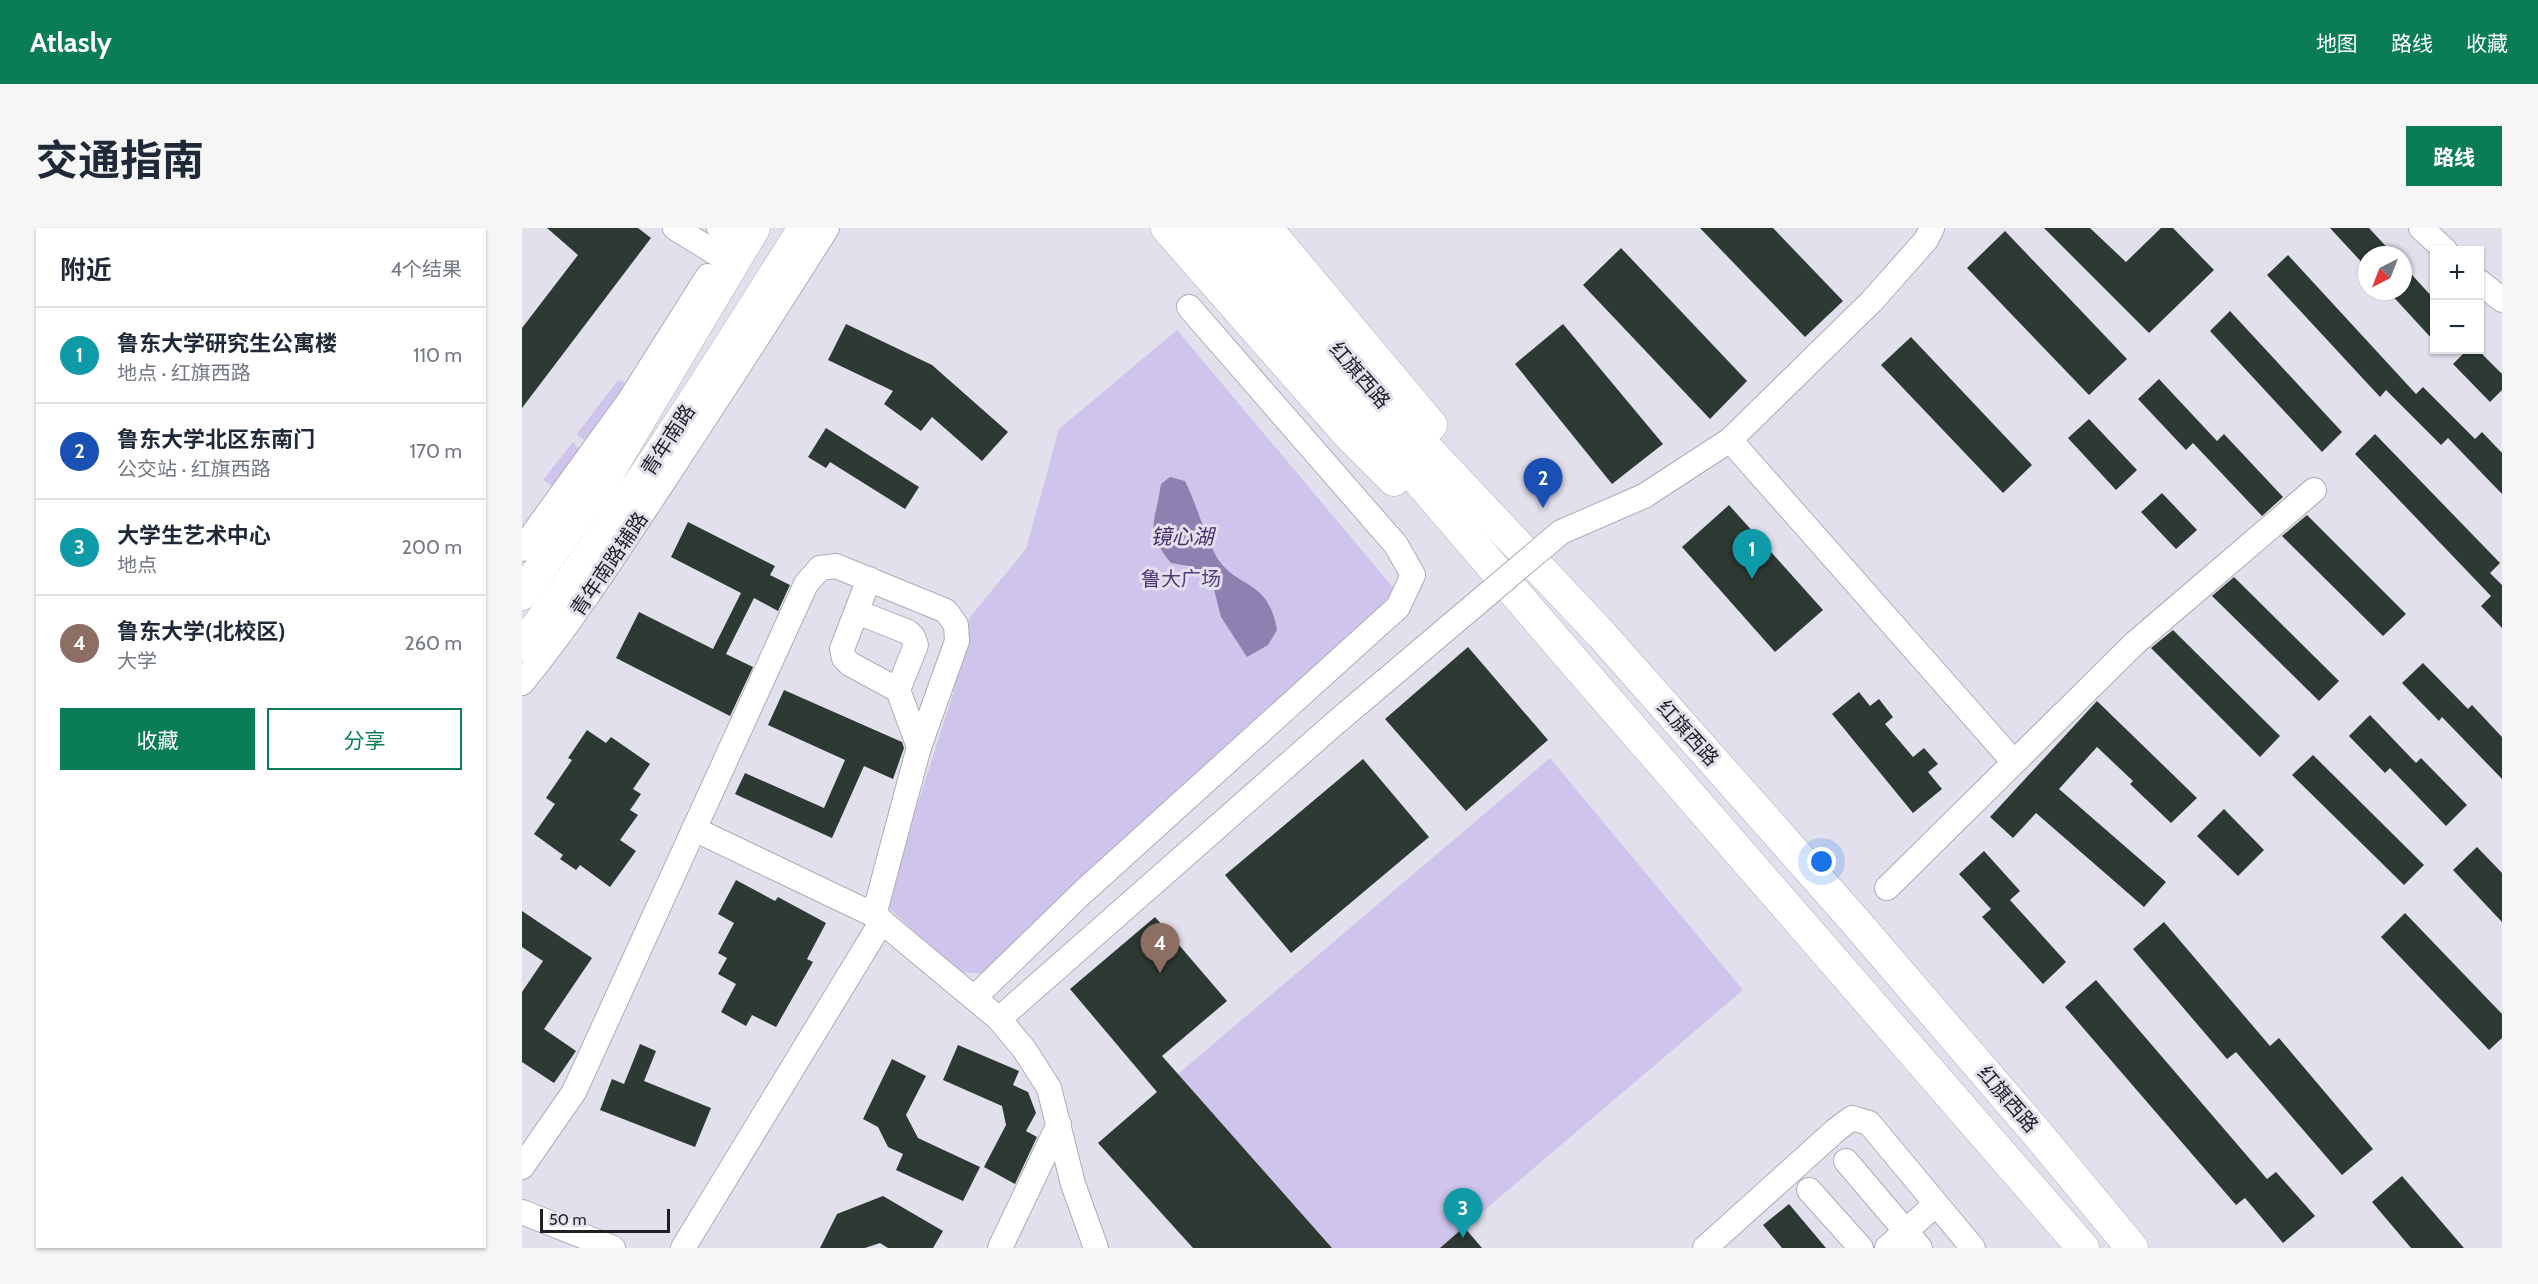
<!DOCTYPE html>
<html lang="zh">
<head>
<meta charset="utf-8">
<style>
	:root { --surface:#fff; --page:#f6f6f7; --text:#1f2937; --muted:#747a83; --line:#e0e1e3; --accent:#0b7c58 }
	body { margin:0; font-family:Cabin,"Noto Sans SC",sans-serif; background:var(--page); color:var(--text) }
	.controls { position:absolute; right:18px; top:18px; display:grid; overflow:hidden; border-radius:0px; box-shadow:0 2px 4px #0004 }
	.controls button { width:54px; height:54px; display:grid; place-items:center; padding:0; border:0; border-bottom:2px solid var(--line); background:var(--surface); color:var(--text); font:30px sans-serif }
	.compass { position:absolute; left:1836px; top:18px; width:54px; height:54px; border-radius:50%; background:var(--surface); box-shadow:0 2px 4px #0004; rotate:222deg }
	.scale { position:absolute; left:18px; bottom:15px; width:130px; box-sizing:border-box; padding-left:6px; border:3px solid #211f24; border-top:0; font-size:16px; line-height:21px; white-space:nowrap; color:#211f24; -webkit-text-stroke:4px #e3e0ee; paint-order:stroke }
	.you { position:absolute; left:1300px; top:634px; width:21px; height:21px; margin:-15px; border:4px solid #fff; border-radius:50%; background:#1a73e8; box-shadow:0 0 0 9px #1a73e833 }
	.badge { display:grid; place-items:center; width:39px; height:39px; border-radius:50%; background:var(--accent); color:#fff; font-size:20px; font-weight:700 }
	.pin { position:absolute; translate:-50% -50px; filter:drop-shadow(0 2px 3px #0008) }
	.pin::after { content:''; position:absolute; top:32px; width:21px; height:18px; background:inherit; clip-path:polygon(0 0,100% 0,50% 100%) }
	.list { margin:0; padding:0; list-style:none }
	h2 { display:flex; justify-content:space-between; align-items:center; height:78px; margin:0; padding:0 24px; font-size:26px }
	h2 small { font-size:20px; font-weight:400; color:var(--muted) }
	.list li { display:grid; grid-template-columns:39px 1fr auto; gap:18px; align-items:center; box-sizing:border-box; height:96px; padding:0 24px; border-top:2px solid var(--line) }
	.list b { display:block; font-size:22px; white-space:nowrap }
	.list p { margin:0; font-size:20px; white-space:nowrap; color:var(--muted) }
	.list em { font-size:20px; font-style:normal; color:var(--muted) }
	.actions { display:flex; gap:12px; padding:18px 24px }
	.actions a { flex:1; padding:14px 0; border:2px solid var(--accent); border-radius:0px; text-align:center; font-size:21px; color:var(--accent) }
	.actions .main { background:var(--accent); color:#fff }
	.map { position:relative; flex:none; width:1980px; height:1020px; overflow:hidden; border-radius:0px }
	header { display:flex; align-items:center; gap:36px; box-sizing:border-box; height:84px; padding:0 30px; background:var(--accent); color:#fff }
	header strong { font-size:28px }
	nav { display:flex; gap:33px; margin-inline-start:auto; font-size:21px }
	.intro { display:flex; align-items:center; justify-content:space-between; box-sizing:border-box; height:144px; padding:0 36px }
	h1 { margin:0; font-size:42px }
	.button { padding:15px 27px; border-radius:0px; background:var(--accent); color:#fff; font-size:21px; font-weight:700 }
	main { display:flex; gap:36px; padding:0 36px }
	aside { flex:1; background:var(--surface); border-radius:0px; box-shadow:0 2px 4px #0004 }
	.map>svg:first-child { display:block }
	.green { fill:#cec4ec }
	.water { fill:#8e81b1 }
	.building { fill:#2d3933 }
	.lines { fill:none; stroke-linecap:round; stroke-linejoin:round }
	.minor-casing { stroke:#afabb9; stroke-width:26 }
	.major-casing { stroke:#afabb9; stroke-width:33 }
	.minor { stroke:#fff; stroke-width:24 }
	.major { stroke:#fff; stroke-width:32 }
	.minor-bridge-casing { stroke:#afabb9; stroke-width:26; stroke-linecap:butt }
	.minor-bridge { stroke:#fff; stroke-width:24 }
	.labels { text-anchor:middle; stroke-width:6; stroke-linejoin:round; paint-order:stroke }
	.street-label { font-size:20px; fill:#211f24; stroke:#e3e0ee }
	.park-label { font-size:20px; fill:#513d7b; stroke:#e3e0ee }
	.water-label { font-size:21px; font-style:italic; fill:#442f6c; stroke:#e3e0ee }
</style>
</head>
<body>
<header>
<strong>Atlasly</strong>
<nav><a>地图</a><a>路线</a><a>收藏</a></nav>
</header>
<div class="intro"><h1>交通指南</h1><a class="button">路线</a></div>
<main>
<aside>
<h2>附近<small>4个结果</small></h2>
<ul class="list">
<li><span class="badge" style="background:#0f9aa8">1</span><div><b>鲁东大学研究生公寓楼</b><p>地点 · 红旗西路</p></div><em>110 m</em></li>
<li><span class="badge" style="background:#1a4fb4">2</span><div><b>鲁东大学北区东南门</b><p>公交站 · 红旗西路</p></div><em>170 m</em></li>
<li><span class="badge" style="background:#0f9aa8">3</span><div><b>大学生艺术中心</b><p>地点</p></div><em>200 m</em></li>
<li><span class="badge" style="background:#8d6e63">4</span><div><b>鲁东大学(北校区)</b><p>大学</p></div><em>260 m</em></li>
</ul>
<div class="actions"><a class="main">收藏</a><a>分享</a></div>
</aside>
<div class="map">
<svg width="1980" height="1020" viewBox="0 0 1980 1020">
	<rect width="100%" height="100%" fill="#e3e0ee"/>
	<!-- green -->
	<g class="green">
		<path d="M655,102L874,363L478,737L464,746L436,744L368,681V662L431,466L448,389L504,321L537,201Z"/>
		<path d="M96,152L102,154L103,158L64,212L57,209L55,206Z"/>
		<path d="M51,214L57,221L30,258L21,252Z"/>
		<path d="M1028,530L1221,762L918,1020H810L656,846Z"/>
	</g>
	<!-- water -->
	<path class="water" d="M648,249L663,253C675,277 681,303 693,326C712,362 746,348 755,402L746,417L725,429L699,389L692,361L683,346L667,338L649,335C621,301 634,294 639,256Z"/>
	<!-- building -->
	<g class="building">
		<path d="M25,0H116L129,10L0,180V100L56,27Z"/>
		<path d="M1178,0H1251L1321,73L1283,109Z"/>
		<path d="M1522,0H1568L1604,34L1639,0H1651L1692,42L1627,105Z"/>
		<path d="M1808,0H1847L1872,27H1845V40Z"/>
		<path d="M1483,3L1605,131L1567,167L1445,40Z"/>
		<path d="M1099,20L1225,153L1188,191L1061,57Z"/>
		<path d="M1766,27L1894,166L1901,159L1953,211L1960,204L1980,225V266L1926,210L1919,217L1864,162L1858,169L1745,47Z"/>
		<path d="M1881,37L1912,71V113L1866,63H1881Z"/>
		<path d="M1708,83L1820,204L1800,224L1688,103Z"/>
		<path d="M324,96L410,137L486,204L460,233L410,189L399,203L362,176L371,163L306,132Z"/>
		<path d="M1041,96L1141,216L1090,256L993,136Z"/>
		<path d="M1389,109L1510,237L1481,265L1359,137Z"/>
		<path d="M1945,122H1956L1980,146V162L1968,174L1931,136Z"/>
		<path d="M1637,151L1695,213L1702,206L1761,269L1740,288L1671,215L1664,222L1616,171Z"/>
		<path d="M1567,191L1615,242L1594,262L1546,210Z"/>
		<path d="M304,200L397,259L383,281L308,234L304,240L286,229Z"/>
		<path d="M1853,206L1978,335L1968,345L1980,357V400L1959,378L1969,368L1833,226Z"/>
		<path d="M1640,265L1675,302L1654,321L1619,284Z"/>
		<path d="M1207,277L1301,382L1253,424L1160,319Z"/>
		<path d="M1785,287L1884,386L1861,408L1760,308Z"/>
		<path d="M166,294L253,338L248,347L268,357L256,383L232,370L204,426L231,439L208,488L94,430L117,384L191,421L219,365L149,329Z"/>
		<path d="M1712,349L1817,453L1797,473L1690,368Z"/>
		<path d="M1651,402L1758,508L1738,529L1629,420Z"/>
		<path d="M946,419L1026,512L944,583L863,491Z"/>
		<path d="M1901,435L1946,481L1950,477L1980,509V551L1920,489L1917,493L1880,455Z"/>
		<path d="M262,462L380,514L382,520L371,551L342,538L310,610L213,566L223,545L302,580L323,532L246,497Z"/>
		<path d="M1337,464L1348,478L1357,471L1371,489L1363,496L1391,529L1402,520L1416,536L1406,544L1420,561L1391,585L1310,486Z"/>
		<path d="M1575,473L1675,570L1649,595L1608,556L1611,553L1575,519L1537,561L1644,654L1622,679L1514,585L1491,610L1468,589Z"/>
		<path d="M1848,487L1894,535L1899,530L1945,577L1924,598L1868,540L1863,545L1827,508Z"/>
		<path d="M65,502L84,515L89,509L128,536L111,561L119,566L108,582L116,587L98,612L114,623L88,659L58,637L54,642L38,631L41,627L12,606L33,576L24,570L50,532L46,530Z"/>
		<path d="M1791,527L1902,637L1882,657L1770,547Z"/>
		<path d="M841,531L907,609L769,725L703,647Z"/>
		<path d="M1702,581L1742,622L1716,648L1675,608Z"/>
		<path d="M1955,619L1980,645V694L1931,642Z"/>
		<path d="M1462,623L1498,663L1488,672L1544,734L1521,756L1460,689L1469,681L1437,646Z"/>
		<path d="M214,652L253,673L256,669L304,695L285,731L291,734L254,799L230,787L224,798L199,784L214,756L196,746L205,730L196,725L212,695L196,686Z"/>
		<path d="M0,683L70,730L22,801L54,823L32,855L0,834V764L21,733L0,719Z"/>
		<path d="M1883,685L1980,786V810L1967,822L1859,709Z"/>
		<path d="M633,689L705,773L640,828L810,1020H671L576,915L635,864L548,761Z"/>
		<path d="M1642,694L1748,818L1757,810L1851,921L1820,947L1714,824L1705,831L1611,721Z"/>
		<path d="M1574,752L1745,951L1754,944L1793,988L1761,1015L1723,970L1714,977L1543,779Z"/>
		<path d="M118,816L134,823L122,853L189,880L173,919L78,882L90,851L102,856Z"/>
		<path d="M436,817L497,843L491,857L506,864L514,885L504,903L515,909L493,956L462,939L484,897L480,878L421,852Z"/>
		<path d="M370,831L404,848L384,887L396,910L458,939L441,973L374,942L381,926L366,919L356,899L341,891Z"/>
		<path d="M1880,948L1942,1020H1889L1850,974Z"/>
		<path d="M361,968L421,1003L411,1020H366L358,1015L343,1020H298L315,986Z"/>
		<path d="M1267,976L1304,1020H1260L1241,997Z"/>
		<path d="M942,999L960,1020H918Z"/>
	</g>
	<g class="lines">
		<!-- minor casing -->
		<g class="minor-casing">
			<g id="minor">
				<path d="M153,0L210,35"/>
				<path d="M197,0L209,11L224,12"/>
				<path d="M1899,0L1923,22"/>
				<path d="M1958,54L1980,72"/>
				<path d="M1208,212L1491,533"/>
				<path d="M1122,268L1208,212L1350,73L1404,12L1410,0"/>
				<path d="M0,321L109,170L186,48"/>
				<path d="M347,351L320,421L322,430L328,436L376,462L397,519"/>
				<path d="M335,384L386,404L391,409L394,417L376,462"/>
				<path d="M0,455C49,395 91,330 134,265C192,177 249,89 305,0"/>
				<path d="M172,601L352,687L477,791L502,821L527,860L551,956L574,1020"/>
				<path d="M1365,660L1613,415L1792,262"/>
				<path d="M453,769L561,664L876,379L891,347L874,317L667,79"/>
				<path d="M477,791L811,497"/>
				<path d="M1324,933L1398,1020"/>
				<path d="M0,939L52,864L284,356L298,340L314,338L424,383L434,397L435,413L397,519L352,687"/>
				<path d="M1287,962L1339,1020"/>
				<path d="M0,984L91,1020"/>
				<path d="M161,1020L360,693"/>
				<path d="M478,1020L537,896"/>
				<path d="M1183,1020L1314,902L1330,890L1347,895L1451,1020"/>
				<path d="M1365,1020L1414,976"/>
			</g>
		</g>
		<!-- major casing -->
		<g class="major-casing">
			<g id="major">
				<path d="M645,0L826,206L872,252"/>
				<path d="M680,0L1048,429L1561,1020"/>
				<path d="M711,0L860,173L1080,407L1333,693L1514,904L1610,1020"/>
				<path d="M744,0L909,197"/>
				<path d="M0,366L80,255L232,0"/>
				<path d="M0,418C103,285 193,142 282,0"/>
			</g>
		</g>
		<!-- minor -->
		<use href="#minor" class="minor"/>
		<!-- major -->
		<use href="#major" class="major"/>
		<!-- minor-bridge casing -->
		<g class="minor-bridge-casing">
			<path id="minor-bridge" d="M811,497L1039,304L1122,268"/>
		</g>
		<!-- minor-bridge -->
		<use href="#minor-bridge" class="minor-bridge"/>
	</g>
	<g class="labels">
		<!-- street labels -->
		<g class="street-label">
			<text transform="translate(838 147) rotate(49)" y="7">红旗西路</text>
			<text transform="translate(146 212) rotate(-57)" y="7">青年南路</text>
			<text transform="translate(87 336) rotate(-56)" y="7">青年南路辅路</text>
			<text transform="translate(1166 505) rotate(48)" y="7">红旗西路</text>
			<text transform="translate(1486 871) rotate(49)" y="7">红旗西路</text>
		</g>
		<!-- park labels -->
		<g class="park-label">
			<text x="659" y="358">鲁大广场</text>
		</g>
		<!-- water labels -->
		<g class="water-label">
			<text x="660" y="316">镜心湖</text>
		</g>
	</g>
</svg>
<div class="controls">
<button>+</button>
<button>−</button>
</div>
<svg class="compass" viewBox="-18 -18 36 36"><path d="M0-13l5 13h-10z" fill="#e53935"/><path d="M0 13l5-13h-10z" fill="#747a83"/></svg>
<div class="scale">50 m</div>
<div class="you"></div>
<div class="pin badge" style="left:1230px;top:351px;background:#0f9aa8">1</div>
<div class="pin badge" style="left:1021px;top:280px;background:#1a4fb4">2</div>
<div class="pin badge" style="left:941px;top:1010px;background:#0f9aa8">3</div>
<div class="pin badge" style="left:638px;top:745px;background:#8d6e63">4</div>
</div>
</main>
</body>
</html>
